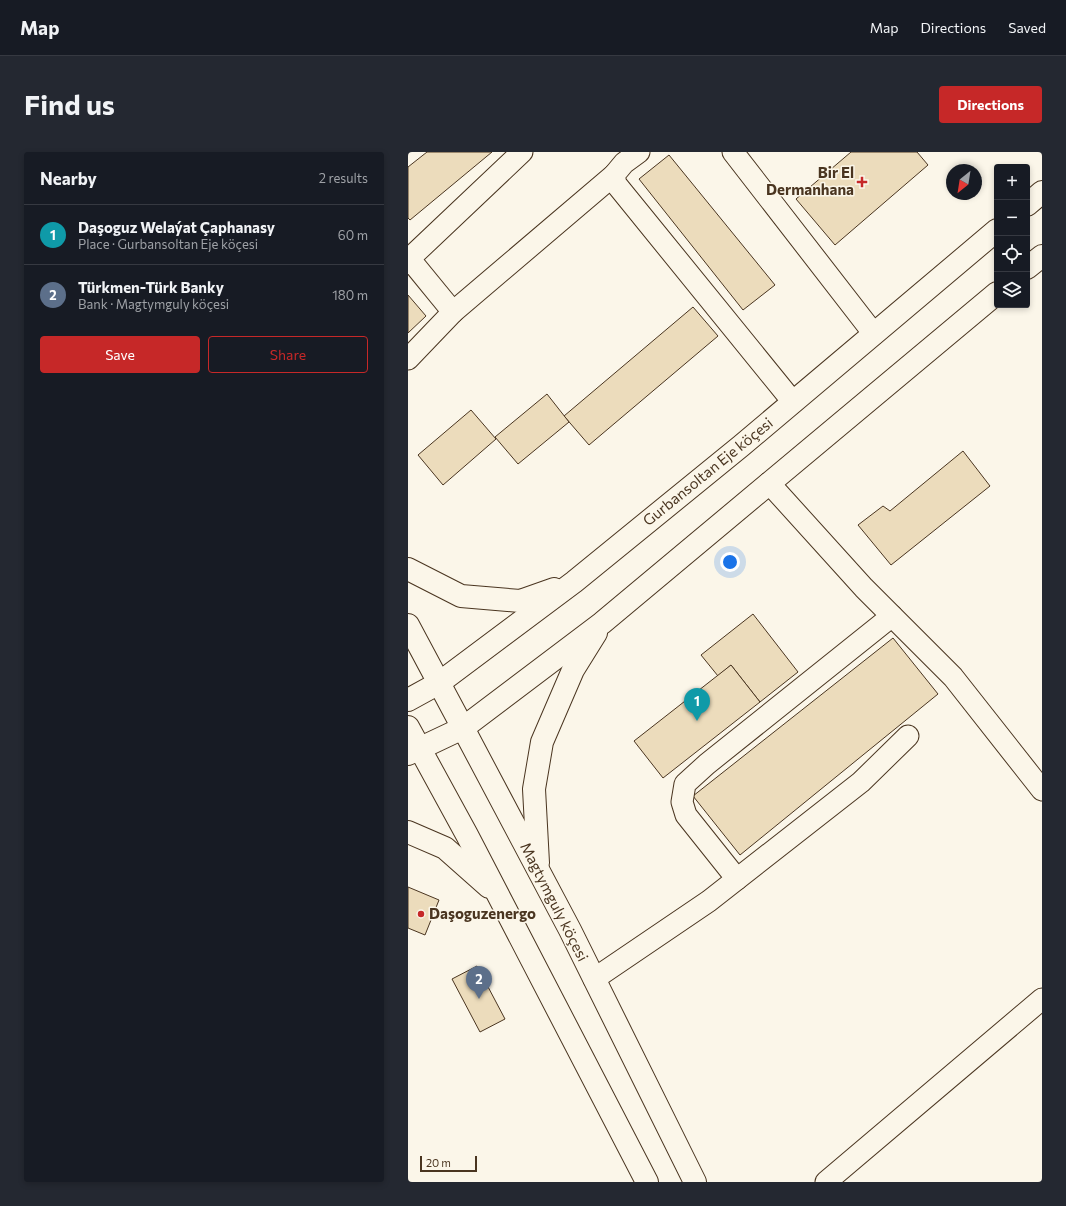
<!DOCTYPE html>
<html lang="en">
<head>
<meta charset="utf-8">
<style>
	:root { --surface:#171b24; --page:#242831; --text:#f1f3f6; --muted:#9ea1a6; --line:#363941; --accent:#c62828 }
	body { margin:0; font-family:Commissioner,sans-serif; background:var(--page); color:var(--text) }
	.controls { position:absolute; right:12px; top:12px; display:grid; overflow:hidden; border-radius:4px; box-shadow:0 2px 6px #0003 }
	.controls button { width:36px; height:36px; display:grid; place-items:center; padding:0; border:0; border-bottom:1px solid var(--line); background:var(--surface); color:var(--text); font:20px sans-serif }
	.compass { position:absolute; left:538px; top:12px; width:36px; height:36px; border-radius:50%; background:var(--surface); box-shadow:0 2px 6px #0003; rotate:210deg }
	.scale { position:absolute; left:12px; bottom:10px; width:57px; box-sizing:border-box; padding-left:4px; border:2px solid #4a3520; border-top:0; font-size:11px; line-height:14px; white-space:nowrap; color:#4a3520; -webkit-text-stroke:3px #fbf6e9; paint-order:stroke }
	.you { position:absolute; left:322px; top:410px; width:14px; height:14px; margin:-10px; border:3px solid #fff; border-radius:50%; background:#1a73e8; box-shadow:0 0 0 6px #1a73e833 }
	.badge { display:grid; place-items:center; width:26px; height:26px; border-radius:50%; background:var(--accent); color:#fff; font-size:13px; font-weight:700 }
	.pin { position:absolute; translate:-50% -33px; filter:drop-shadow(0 1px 2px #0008) }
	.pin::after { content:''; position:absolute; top:21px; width:14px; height:12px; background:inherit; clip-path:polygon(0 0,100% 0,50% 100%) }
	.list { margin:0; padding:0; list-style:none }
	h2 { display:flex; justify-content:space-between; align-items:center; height:52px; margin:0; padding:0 16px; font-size:17px }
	h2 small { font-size:13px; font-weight:400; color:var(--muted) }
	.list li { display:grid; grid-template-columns:26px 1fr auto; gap:12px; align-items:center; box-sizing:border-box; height:60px; padding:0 16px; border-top:1px solid var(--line) }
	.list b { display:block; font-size:15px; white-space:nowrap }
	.list p { margin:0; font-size:13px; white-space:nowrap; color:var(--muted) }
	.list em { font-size:13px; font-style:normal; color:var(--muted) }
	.actions { display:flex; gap:8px; padding:12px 16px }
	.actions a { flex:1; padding:9px 0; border:1px solid var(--accent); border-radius:4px; text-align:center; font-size:14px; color:var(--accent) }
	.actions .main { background:var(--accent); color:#fff }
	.icon { flex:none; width:22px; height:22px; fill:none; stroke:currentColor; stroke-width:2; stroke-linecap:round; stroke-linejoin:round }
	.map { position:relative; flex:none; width:634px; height:1030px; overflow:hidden; border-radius:4px }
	header { display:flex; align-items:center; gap:24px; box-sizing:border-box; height:56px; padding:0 20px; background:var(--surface); border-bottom:1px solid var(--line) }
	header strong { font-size:19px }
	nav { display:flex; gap:22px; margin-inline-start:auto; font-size:14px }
	.intro { display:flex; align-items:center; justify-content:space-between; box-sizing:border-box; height:96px; padding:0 24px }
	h1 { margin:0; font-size:28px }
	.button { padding:10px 18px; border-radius:4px; background:var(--accent); color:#fff; font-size:14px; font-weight:700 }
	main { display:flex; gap:24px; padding:0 24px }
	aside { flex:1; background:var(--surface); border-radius:4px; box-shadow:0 2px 6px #0003 }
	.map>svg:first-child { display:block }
	.building { fill:#ecdcbc; stroke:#4a3520 }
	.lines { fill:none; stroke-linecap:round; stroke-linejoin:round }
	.minor-casing { stroke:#4a3520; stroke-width:23 }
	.major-casing { stroke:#4a3520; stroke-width:24 }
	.minor { stroke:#fbf6e9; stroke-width:21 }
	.major { stroke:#fbf6e9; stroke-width:22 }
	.poi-dot { fill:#c62828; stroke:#fbf6e9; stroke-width:1.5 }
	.labels { text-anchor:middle; stroke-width:3; stroke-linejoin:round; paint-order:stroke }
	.poi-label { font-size:15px; font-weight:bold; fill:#4a3520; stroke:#fbf6e9; text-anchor:end }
	.street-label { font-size:15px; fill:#4a3520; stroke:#fbf6e9 }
</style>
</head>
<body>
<header>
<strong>Map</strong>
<nav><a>Map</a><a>Directions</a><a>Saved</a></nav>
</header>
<div class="intro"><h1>Find us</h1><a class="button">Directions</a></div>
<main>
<aside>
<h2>Nearby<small>2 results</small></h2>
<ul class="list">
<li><span class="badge" style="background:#0f9aa8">1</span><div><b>Daşoguz Welaýat Çaphanasy</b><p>Place · Gurbansoltan Eje köçesi</p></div><em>60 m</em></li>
<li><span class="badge" style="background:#5c6f8a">2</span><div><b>Türkmen-Türk Banky</b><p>Bank · Magtymguly köçesi</p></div><em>180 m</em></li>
</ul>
<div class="actions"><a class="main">Save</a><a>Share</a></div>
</aside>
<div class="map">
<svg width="634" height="1030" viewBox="0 0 634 1030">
	<rect width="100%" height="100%" fill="#fbf6e9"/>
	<!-- building -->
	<g class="building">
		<path d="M19,0H84L2,68L0,66V15Z"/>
		<path d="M443,0H509L520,13L427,93L388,47Z"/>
		<path d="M261,3L367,133L335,158L231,27Z"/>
		<path d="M0,143L18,164L0,181Z"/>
		<path d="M285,155L310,184L181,293L156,264Z"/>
		<path d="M139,242L161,270L110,312L87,285Z"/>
		<path d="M63,258L88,287L35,333L10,303Z"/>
		<path d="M555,299L582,334L483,413L450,373L475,354L482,359Z"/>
		<path d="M345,462L390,520L352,550L323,513L310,524L293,503Z"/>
		<path d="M485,486L530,542L332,703L285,644Z"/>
		<path d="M323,513L352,550L255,626L226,589Z"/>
		<path d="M0,735L31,748L17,783L0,776Z"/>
		<path d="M69,814L97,867L72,880L44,827Z"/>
	</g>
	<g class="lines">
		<!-- minor casing -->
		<g class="minor-casing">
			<g id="minor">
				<path d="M231,0L216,11L206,23L208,32L385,250"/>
				<path d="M325,0L466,182"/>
				<path d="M0,105L45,160"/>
				<path d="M1,107L114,0"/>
				<path d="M0,207L45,160L206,23"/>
				<path d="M361,331L456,436L545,525L634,638"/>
				<path d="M329,727L278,663L274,650L277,632L299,612L484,464"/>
				<path d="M186,827L301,749L453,630L500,584"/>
				<path d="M418,1030L634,847"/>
			</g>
		</g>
		<!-- major casing -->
		<g class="major-casing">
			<g id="major">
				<path d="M619,53L634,40"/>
				<path d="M619,116L634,104"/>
				<path d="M0,417L53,444L112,449L146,437"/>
				<path d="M0,473L55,576L162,778L287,1030"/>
				<path d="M0,548L31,531L166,430L333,294L589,78"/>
				<path d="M0,575L59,683L239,1030"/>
				<path d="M0,602L55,576L194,471L589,141"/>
				<path d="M0,680L37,696L81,735"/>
				<path d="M130,711L126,637L134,590L165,518L188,481"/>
			</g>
		</g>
		<!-- minor -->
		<use href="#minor" class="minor"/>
		<!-- major -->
		<use href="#major" class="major"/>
	</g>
	<!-- markers -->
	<g class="poi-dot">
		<path d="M452 24h4v4h4v4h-4v4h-4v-4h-4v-4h4z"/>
		<circle cx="13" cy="762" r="4"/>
	</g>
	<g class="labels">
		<!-- poi labels -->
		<g class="poi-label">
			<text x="446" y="26">Bir El<tspan x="446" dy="17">Dermanhana</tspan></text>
			<text x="21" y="767" text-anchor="start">Daşoguzenergo</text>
		</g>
		<!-- street labels -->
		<g class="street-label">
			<text transform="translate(300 320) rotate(-39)" y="5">Gurbansoltan Eje köçesi</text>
			<text transform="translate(146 750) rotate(63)" y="5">Magtymguly köçesi</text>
		</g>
	</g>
</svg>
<div class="controls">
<button>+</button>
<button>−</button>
<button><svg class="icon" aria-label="locate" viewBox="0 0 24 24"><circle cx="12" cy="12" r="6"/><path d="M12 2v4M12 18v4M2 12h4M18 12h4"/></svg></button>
<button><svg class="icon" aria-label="layers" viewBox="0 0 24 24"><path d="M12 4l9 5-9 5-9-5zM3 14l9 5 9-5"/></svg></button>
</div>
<svg class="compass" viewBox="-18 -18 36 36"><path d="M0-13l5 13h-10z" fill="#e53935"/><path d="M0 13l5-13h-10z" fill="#9ea1a6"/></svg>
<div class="scale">20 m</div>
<div class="you"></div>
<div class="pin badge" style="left:289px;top:569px;background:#0f9aa8">1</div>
<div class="pin badge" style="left:71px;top:847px;background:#5c6f8a">2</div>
</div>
</main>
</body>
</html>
